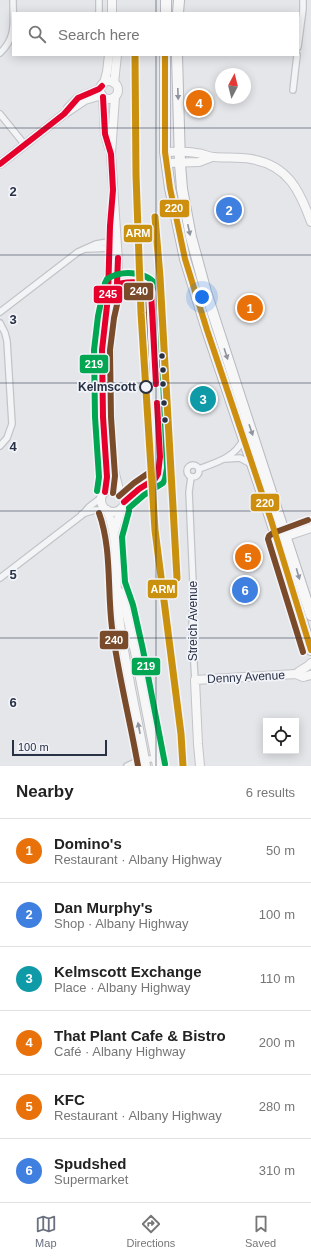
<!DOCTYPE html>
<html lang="en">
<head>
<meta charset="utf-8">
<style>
	:root { --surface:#fff; --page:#f6f6f6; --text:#222; --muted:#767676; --line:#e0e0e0; --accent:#6a707f }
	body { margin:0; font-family:Arial,sans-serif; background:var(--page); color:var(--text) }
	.controls { position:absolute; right:12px; bottom:12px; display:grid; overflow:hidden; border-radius:0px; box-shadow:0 2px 10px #0003 }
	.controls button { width:36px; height:36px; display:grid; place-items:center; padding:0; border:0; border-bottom:1px solid var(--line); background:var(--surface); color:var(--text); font:20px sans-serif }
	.compass { position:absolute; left:215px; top:68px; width:36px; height:36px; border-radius:50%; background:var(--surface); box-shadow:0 2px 10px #0003; rotate:7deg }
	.scale { position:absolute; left:12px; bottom:10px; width:95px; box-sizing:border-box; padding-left:4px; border:2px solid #293145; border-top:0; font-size:11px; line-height:14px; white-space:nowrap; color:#293145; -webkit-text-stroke:3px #f2f4f9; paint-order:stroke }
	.you { position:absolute; left:202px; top:297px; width:14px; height:14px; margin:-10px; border:3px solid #fff; border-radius:50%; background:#1a73e8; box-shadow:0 0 0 6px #1a73e833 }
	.badge { display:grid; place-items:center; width:26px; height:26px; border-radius:50%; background:var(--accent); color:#fff; font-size:13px; font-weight:700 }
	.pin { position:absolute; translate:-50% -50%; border:2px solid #fff; box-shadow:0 1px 4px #0006 }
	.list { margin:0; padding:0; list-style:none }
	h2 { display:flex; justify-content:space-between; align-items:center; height:52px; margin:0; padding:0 16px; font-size:17px }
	h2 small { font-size:13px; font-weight:400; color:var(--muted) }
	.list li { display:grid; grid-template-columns:26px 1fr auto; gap:12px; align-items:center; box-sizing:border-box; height:64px; padding:0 16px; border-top:1px solid var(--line) }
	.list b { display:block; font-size:15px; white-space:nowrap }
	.list p { margin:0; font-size:13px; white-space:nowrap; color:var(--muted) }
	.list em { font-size:13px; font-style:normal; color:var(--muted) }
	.icon { flex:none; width:22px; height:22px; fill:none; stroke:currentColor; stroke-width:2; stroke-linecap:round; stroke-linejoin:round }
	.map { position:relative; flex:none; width:311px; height:766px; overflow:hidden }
	.search { position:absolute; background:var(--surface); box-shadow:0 2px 10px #0003; left:12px; right:12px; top:12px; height:44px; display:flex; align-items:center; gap:10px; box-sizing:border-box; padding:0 14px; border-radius:0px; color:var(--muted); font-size:15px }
	.sheet { height:436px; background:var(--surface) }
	nav { display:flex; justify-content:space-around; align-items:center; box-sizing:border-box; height:56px; border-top:1px solid var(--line); background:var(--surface); font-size:11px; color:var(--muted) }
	nav a { display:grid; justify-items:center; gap:2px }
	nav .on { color:var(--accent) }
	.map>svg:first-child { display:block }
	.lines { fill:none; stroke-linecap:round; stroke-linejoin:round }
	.street-casing { stroke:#c2c4c8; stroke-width:8 }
	.secondary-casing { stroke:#c2c4c8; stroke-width:10 }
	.highway-casing { stroke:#b6b9bf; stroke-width:12 }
	.street { stroke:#f3f4f6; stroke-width:5.5 }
	.secondary { stroke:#f7f7f8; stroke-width:8 }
	.highway { stroke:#f7f7f8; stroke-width:10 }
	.bus-1-casing { stroke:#f2f4f9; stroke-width:9 }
	.bus-2-casing { stroke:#f2f4f9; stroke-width:9 }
	.bus-3-casing { stroke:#f2f4f9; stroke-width:9 }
	.bus-4-casing { stroke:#f2f4f9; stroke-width:9 }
	.bus-1 { stroke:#e4002b; stroke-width:6 }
	.bus-2 { stroke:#7a4b2a; stroke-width:6 }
	.bus-3 { stroke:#ce8f0e; stroke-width:6 }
	.bus-4 { stroke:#00a651; stroke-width:6 }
	.rail-1-casing { stroke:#f2f4f9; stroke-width:10 }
	.rail-1 { stroke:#ca910e; stroke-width:7 }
	.oneway { fill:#90949e }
	.grid { fill:none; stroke:#293145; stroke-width:1; stroke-opacity:0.55 }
	.bus-dot { fill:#293145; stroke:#f2f4f9; stroke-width:1.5 }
	.stop-dot { fill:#f2f4f9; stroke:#293145; stroke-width:2 }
	.labels { text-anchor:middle; stroke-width:3.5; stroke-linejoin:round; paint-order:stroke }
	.stop-label { font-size:12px; font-weight:bold; fill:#293145; stroke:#f2f4f9; text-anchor:end }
	.street-label { font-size:12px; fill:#293145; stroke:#f2f4f9 }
	.grid-label { font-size:13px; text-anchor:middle; font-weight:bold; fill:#293145; stroke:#f2f4f9; stroke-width:3.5; stroke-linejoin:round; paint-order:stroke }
	.line-badge { stroke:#f2f4f9; stroke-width:1.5 }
	.badge-label { font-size:11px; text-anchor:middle; font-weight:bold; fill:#fff }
</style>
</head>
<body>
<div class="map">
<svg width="311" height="766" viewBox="0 0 311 766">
	<rect width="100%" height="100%" fill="#e4e6ea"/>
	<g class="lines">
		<!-- street casing -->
		<g class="street-casing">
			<g id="street">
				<path d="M99,13V0"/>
				<path d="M298,47L303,9V0"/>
				<path d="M0,53C17,37 13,22 13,0"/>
				<path d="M293,90L297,55"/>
				<path d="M0,114L25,145"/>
				<path d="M87,249L112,248"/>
				<path d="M0,312L78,252L96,244L114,241"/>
				<path d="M0,323L5,333L7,341L12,424L7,438L0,446"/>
				<path d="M225,459L240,458L251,464"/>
				<circle cx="193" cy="471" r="6"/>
				<path d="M199,469C217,462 234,458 243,440"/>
				<path d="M191,477L189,492L193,583L192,631L195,680"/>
				<path d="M82,514L95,510H106"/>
				<path d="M0,578L82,515L89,507L102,497"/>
				<path d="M127,766L138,761L156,758"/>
			</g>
		</g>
		<!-- secondary casing -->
		<g class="secondary-casing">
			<g id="secondary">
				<path d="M112,0V13"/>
				<circle cx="109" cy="90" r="9"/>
				<path d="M104,83L107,72L109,55"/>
				<path d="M114,83L117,55"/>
				<path d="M103,97L105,134L109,148"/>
				<path d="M115,97L111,154L118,261L117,284L110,344L109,386L113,466L119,490"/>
				<path d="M68,108L78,98L99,89L102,86"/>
				<path d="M165,152C176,152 186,151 196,153C203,153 208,157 214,157C226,158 239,157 251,159C288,165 300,191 311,222"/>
				<path d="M167,163L199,162L212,157"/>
				<path d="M0,164L64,114L85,100L102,95"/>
				<circle cx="113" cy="500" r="12"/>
				<path d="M105,492L107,477L103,417L102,360L110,261L111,215"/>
				<path d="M107,510C119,539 115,576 118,607C123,660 137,713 146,766"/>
				<path d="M114,533L121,509"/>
				<path d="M281,538L311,528"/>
				<path d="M120,592L125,607L135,652L157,766"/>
				<path d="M296,674C301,669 307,668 311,663"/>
				<path d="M200,766L198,744L195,680L296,674L303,677L311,675"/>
			</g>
		</g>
		<!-- highway casing -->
		<g class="highway-casing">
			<g id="highway">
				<path d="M166,13V0"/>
				<path d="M178,13L179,0"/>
				<path d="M165,55V152L170,188L185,259L207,330L271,520L311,650"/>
				<path d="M177,55L180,164L182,189L191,237L206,292L311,615"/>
			</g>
		</g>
		<!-- street -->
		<use href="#street" class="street"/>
		<!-- secondary -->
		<use href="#secondary" class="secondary"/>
		<!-- highway -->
		<use href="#highway" class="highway"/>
		<!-- bus-1 casing -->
		<g class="bus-1-casing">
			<g id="bus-1">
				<path d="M103,97L105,134L111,154L113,190L110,226L108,297L102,350L103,417L107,477L105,492"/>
				<path d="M0,164L64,114L78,98L99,89L102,86"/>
				<path d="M118,258L117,284C130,282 143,279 151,292L156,384"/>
				<path d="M124,502L139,489L155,479L158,474L160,457L157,403"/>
			</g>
		</g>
		<!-- bus-2 casing -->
		<g class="bus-2-casing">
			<g id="bus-2">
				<path d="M113,493L115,476L111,417L110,350L114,318L120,291C128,290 137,288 143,295L151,466L150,472L134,483L119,496"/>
				<path d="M99,513C112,549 107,589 112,628C118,674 130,720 138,766"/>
				<path d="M303,652L268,539L269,536L273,533L308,520"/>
			</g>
		</g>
		<!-- bus-3 casing -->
		<g class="bus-3-casing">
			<path id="bus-3" d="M165,55V152L170,188L185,259L207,330L271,520L311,650"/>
		</g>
		<!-- bus-4 casing -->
		<g class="bus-4-casing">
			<g id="bus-4">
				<path d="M97,491L99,477L95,417L94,350L98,316L105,283L107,279C123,269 152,271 159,291L167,468L165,479L163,483L144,495L129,508"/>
				<path d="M129,511L122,537L125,582L133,605L143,650L165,764"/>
			</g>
		</g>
		<!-- bus-1 -->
		<use href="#bus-1" class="bus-1"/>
		<!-- bus-2 -->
		<use href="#bus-2" class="bus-2"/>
		<!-- bus-3 -->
		<use href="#bus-3" class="bus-3"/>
		<!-- bus-4 -->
		<use href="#bus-4" class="bus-4"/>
		<!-- rail-1 casing -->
		<g class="rail-1-casing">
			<g id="rail-1">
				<path d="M135,55L136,175L141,313L155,530L181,734L183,766"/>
				<path d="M155,217L160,277L177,578"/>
			</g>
		</g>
		<!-- rail-1 -->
		<use href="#rail-1" class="rail-1"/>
	</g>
	<!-- one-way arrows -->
	<defs><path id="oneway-solid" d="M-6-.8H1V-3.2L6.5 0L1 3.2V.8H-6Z"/></defs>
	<g class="oneway">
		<use href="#oneway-solid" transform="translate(178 94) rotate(88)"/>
		<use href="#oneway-solid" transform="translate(189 230) rotate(78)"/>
		<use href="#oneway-solid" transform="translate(226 354) rotate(72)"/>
		<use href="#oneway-solid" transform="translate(251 430) rotate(71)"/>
		<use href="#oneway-solid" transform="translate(298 574) rotate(74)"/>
		<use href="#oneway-solid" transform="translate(139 728) rotate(-101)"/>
	</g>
	<!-- grid -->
	<path class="grid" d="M156,0V13M156,55V766M0,128H311M0,255H311M0,383H311M0,511H311M0,638H311"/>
	<!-- markers -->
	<g class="bus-dot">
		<circle cx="162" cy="356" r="3.5"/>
		<circle cx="163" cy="370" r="3.5"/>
		<circle cx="163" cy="384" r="3.5"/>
		<circle cx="164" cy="403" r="3.5"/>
		<circle cx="165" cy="420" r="3.5"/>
	</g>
	<circle class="stop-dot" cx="146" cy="387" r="6"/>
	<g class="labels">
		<!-- stop labels -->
		<g class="stop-label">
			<text x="136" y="391">Kelmscott</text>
		</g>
		<!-- street labels -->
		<g class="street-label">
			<text transform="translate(193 621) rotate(-90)" y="4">Streich Avenue</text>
			<text transform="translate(246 677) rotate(-3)" y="4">Denny Avenue</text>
		</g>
	</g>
	<g class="grid-label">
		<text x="13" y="196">2</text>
		<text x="13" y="324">3</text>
		<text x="13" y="451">4</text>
		<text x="13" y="579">5</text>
		<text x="13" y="707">6</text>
	</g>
	<g class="line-badge">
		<rect x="159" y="199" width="31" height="19" rx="4" fill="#ce8f0e"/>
		<rect x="123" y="224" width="30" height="19" rx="4" fill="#ca910e"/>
		<rect x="123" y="282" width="31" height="19" rx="4" fill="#7a4b2a"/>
		<rect x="93" y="285" width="30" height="19" rx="4" fill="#e4002b"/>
		<rect x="79" y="354" width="30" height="20" rx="4" fill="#00a651"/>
		<rect x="250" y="493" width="30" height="19" rx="4" fill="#ce8f0e"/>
		<rect x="147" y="579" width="31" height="20" rx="4" fill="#ca910e"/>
		<rect x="99" y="630" width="30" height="20" rx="4" fill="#7a4b2a"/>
		<rect x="131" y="657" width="30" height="19" rx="4" fill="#00a651"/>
	</g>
	<g class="badge-label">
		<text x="174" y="212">220</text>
		<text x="138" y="237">ARM</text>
		<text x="139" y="295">240</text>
		<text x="108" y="298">245</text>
		<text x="94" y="368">219</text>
		<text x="265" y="507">220</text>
		<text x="163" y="593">ARM</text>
		<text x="114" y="644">240</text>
		<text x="146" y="670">219</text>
	</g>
</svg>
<div class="controls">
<button><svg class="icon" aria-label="locate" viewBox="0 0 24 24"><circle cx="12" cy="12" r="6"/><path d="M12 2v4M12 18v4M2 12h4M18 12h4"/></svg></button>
</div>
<svg class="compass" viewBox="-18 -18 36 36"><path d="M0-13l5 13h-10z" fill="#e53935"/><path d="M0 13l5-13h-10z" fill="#767676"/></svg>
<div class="scale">100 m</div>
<div class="you"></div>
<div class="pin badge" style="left:250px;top:308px;background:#e8710a">1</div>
<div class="pin badge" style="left:229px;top:210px;background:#3f7fe0">2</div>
<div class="pin badge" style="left:203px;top:399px;background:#0f9aa8">3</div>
<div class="pin badge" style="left:199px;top:103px;background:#e8710a">4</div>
<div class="pin badge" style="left:248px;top:557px;background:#e8710a">5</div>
<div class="pin badge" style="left:245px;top:590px;background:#3f7fe0">6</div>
<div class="search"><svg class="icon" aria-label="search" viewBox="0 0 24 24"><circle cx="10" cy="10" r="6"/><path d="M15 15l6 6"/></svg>Search here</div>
</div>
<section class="sheet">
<h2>Nearby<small>6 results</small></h2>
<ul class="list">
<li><span class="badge" style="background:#e8710a">1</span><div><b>Domino's</b><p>Restaurant · Albany Highway</p></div><em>50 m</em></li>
<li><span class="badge" style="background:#3f7fe0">2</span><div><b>Dan Murphy's</b><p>Shop · Albany Highway</p></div><em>100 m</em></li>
<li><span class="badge" style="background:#0f9aa8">3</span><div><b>Kelmscott Exchange</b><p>Place · Albany Highway</p></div><em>110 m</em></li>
<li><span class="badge" style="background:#e8710a">4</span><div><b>That Plant Cafe &amp; Bistro</b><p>Café · Albany Highway</p></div><em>200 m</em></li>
<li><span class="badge" style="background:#e8710a">5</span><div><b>KFC</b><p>Restaurant · Albany Highway</p></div><em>280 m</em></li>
<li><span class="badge" style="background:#3f7fe0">6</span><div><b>Spudshed</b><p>Supermarket</p></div><em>310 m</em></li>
</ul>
</section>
<nav>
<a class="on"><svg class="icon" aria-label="map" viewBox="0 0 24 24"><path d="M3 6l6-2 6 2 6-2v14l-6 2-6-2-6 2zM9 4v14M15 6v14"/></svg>Map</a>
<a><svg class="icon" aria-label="directions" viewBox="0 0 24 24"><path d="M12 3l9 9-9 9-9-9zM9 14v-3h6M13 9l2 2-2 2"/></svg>Directions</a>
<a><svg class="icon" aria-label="saved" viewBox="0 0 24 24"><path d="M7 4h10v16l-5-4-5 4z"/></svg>Saved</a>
</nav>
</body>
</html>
